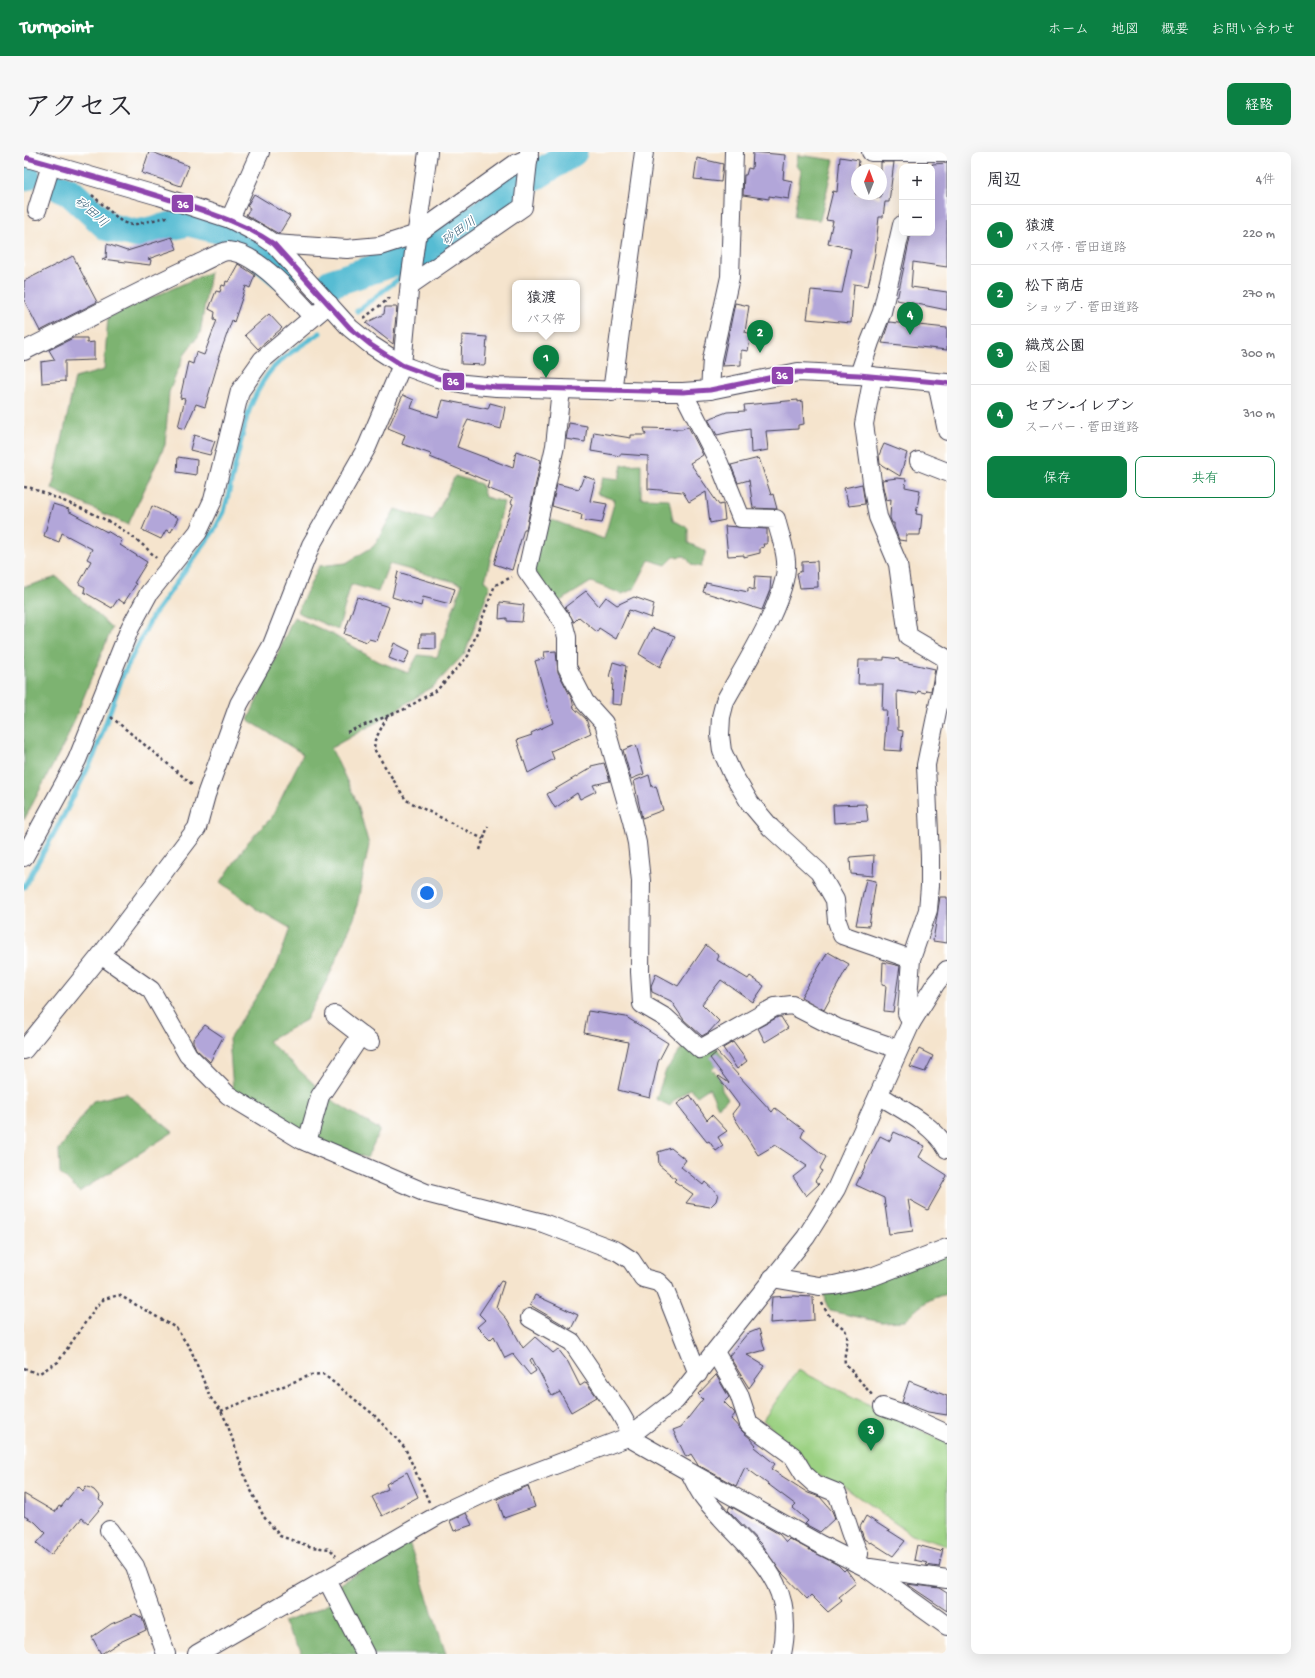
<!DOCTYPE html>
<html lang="ja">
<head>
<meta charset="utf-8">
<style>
	:root { --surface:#fff; --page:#f7f7f7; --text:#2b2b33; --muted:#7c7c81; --line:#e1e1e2; --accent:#0b8043 }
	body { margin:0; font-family:"Gochi Hand","Klee One",sans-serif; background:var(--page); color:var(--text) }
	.controls { position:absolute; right:12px; top:12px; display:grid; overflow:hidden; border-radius:8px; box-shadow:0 4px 16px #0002 }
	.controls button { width:36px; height:36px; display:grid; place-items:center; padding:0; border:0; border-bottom:1px solid var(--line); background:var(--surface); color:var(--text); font:20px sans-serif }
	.compass { position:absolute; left:827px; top:12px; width:36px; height:36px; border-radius:50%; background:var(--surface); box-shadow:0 4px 16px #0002; rotate:1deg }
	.you { position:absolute; left:403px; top:741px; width:14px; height:14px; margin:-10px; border:3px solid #fff; border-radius:50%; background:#1a73e8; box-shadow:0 0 0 6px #1a73e833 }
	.badge { display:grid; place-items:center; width:26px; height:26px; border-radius:50%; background:var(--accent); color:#fff; font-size:13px; font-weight:700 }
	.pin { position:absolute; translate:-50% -33px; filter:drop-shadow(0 1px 2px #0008) }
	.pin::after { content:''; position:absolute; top:21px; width:14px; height:12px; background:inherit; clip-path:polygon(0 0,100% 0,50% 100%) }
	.popup { position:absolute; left:488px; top:128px; width:68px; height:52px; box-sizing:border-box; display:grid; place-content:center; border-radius:8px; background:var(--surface); filter:drop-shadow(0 1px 3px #0005); font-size:13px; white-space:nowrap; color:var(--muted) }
	.popup b { font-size:15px; color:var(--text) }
	.popup::after { content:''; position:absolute; left:50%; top:100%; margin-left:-8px; border:8px solid transparent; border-top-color:var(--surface) }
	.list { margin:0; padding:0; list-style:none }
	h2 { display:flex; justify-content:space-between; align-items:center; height:52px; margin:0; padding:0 16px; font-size:17px }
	h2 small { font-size:13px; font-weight:400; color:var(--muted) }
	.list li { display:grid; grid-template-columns:26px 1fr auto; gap:12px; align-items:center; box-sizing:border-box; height:60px; padding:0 16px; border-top:1px solid var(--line) }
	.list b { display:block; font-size:15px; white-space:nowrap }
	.list p { margin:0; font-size:13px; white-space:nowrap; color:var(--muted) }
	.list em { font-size:13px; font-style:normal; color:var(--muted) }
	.actions { display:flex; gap:8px; padding:12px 16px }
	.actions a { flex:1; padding:9px 0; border:1px solid var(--accent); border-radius:8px; text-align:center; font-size:14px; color:var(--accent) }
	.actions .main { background:var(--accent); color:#fff }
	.map { position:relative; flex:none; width:923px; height:1502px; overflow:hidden; border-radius:8px }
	header { display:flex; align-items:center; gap:24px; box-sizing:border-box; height:56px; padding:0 20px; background:var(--accent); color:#fff }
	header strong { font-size:19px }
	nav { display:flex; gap:22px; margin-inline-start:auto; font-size:14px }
	.intro { display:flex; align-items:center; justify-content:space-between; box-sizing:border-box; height:96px; padding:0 24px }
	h1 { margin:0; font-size:28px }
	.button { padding:10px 18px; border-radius:8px; background:var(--accent); color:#fff; font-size:14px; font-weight:700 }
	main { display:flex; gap:24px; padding:0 24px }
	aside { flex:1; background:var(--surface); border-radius:8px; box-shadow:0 4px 16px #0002 }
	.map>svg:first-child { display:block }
	.green { fill:#9cd183; stroke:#5f7a5f }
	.forest { fill:#7db371; stroke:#506a56 }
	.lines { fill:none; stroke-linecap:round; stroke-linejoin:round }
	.stream { stroke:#56bcd3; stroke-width:5 }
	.river { stroke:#56bcd3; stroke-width:29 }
	.building { fill:#b2a6d9 }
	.minor-casing { stroke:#423f51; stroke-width:20 }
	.path { stroke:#423f51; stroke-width:2.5; stroke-dasharray:3 3; stroke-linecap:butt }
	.minor { stroke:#fff; stroke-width:18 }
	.bus-1-casing { stroke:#fff; stroke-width:8 }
	.bus-1 { stroke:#8e44ad; stroke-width:5 }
	.labels { text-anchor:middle; stroke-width:3; stroke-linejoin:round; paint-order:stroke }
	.water-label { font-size:13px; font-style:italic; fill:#376078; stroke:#fff }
	.line-badge { stroke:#fff; stroke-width:1.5 }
	.badge-label { font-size:11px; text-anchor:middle; font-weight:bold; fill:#fff }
</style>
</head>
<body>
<header>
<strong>Turnpoint</strong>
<nav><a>ホーム</a><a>地図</a><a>概要</a><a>お問い合わせ</a></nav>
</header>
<div class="intro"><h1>アクセス</h1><a class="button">経路</a></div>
<main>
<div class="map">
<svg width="923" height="1502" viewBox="0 0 923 1502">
	<rect width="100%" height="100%" fill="#fff"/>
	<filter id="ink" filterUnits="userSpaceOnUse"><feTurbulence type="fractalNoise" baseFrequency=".025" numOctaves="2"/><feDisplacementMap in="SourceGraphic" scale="8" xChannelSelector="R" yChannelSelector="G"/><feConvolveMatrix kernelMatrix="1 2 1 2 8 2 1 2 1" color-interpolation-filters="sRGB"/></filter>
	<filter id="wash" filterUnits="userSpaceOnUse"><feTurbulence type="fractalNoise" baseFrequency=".012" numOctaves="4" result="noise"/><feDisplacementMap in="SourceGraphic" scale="16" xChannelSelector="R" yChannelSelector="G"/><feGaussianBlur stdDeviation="0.9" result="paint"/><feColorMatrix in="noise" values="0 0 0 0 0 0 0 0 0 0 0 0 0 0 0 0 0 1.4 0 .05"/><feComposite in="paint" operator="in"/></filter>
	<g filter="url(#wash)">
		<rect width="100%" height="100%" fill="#f5e4cd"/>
		<!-- green -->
		<path class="green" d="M774,1218L923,1291V1394L888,1383L816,1332L800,1327L787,1318L780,1306L739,1268Z"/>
		<!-- forest -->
		<g class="forest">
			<path d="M774,3L810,8L796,68L770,65L777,18L772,14Z"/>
			<path d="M186,120L176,182L161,201L145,240L141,293L104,373L28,337L51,226L80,218L84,165Z"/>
			<path d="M617,312V346L645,347L649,368L664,376V391L682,399L677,415L668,413L661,404L650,405L642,413L625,408L610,437L598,442L567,430L533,451L507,416L520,365L580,387L591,348L573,342L579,325L595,327L598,313Z"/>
			<path d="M431,324L457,332L461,345L480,350L461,429L466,434L441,501L411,533L360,566L307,596L333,650L345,693L331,764L306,822L282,868L244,889L306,947L356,978L343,1006L293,987L209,938L205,887L253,813L266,776L236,759L197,730L224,690L248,665L279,602L224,568L270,465L308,482L351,508L384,521L394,503L413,505L438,432L365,412L354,440L327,432L314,478L273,460L295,414L322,411L350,394L371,357L409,369Z"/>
			<path d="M33,425L88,476L43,586L0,668V434H4Z"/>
			<path d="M661,892L691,893L700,907L688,917L697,927L698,938L704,947L694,955L685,936L673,944L666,937L650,949L646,954L632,947L642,918Z"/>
			<path d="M102,941L149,980L55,1040L36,1021L35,998L69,949Z"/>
			<path d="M923,1100V1142C904,1146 894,1155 881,1169L857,1170L806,1159L801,1149L799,1138Z"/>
			<path d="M385,1390L422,1502H279L259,1470L288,1460L304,1452L312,1434Z"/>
		</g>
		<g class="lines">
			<!-- stream -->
			<g class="stream">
				<path d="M394,110L407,98"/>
				<path d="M333,159L381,122"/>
				<path d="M0,735L39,665L70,604L99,523L128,465L191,377L200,360L223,264C228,250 235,234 244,222C257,205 278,193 296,181"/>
			</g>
			<!-- river -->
			<g class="river">
				<path d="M0,23L2,24"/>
				<path d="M37,36L46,40L84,75L113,82L164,70L205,80L258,123"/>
				<path d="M307,131L407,98L430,83L488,39L549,0"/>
			</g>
		</g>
		<g id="blocks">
			<!-- building -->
			<g class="building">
				<path d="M125,0H128L165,14L157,34L118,21Z"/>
				<path d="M729,0L761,3L759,27L768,29L765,47L745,44V47L719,43L720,23H722L724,16L728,17Z"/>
				<path d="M816,5L835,8L831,42L857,46V10H870L865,50H861L859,65H855L851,102L844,134L830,132L827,171L783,167L787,138L818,141L827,97L804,91L809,69L802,68L809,39L813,40Z"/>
				<path d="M673,6L699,12L697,30L670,27Z"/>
				<path d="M923,11V115L889,110L887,135L923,140V158L873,148L887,81H908V12Z"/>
				<path d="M230,42L266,64L255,82L222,63L226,56L223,54Z"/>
				<path d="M148,85L153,97L124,107L127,108L126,113L78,107L83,105H82L83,92L103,99Z"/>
				<path d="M49,104L73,150L16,179L0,148V129Z"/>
				<path d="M214,112L231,123L226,136L222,134L210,170L208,168L194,207H195L181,255L172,252L161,277L154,275L161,247L156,246L164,210L169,212L172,200L180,203L193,168L190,167L191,160L185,157L192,139L196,140L198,133L201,134L202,129L204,130Z"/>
				<path d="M711,151L725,154L721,180L727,182L724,199L717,198V213L698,214Z"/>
				<path d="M361,155H373L369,192L342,171L360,162Z"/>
				<path d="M245,162L258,176L234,197L221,183Z"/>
				<path d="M865,170L923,176V198L858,191Z"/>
				<path d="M438,183L463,185L461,213L437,212Z"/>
				<path d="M49,186H63V191L70,190V208L41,209V230V229L18,231L17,210L31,208L25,198Z"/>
				<path d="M379,243L390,248L387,256L414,265L419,248L464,257L466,251L481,255L477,277L444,268L439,278L433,295L489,316L492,299L517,308L502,377H500L488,418L470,412L481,373L489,352L487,351L489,346L463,336L465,330L406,305L407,302L378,292L381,283L364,276Z"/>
				<path d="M774,248V250L778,249L780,272L774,273V277L742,279L744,298L727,301L726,277L706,280L693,283L684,267L703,260L721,259L720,253Z"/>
				<path d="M545,271L563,274L561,290L542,287Z"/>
				<path d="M664,274L679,303L666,311L695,353L699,352L701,368L686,371L682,340L665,350L659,340L624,337V304L596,302V304L567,299L570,280L607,286V283H622L620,276L658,277Z"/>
				<path d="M170,283L191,289L186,303L166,298Z"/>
				<path d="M860,292L883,301L876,324L856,312L855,303Z"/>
				<path d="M154,305L173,308L172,323L153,320Z"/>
				<path d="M735,306L747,343L749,342L753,357L729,356L725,328L714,331L707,313Z"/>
				<path d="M560,324L571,328L566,349L583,352L578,371L557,368L558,363L528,354L533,332L555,337Z"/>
				<path d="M873,326L882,327L881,335L896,338L892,362L898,363L896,383H882V389L875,388L870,375V371H868L866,366L867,347L862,348L859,335L858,328Z"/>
				<path d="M838,332L841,352L825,354L820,336Z"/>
				<path d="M29,352L45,357L44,359L83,380V379L98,388L96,393L123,410L110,431L112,432L100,451L94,447L88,456L60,440L61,435L55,432L67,409L63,407L68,397L38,381L35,390L20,384Z"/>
				<path d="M128,354L154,366L147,380L142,378L137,387L118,378Z"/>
				<path d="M701,374L743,377V392H739L740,395L736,396V401L720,405V403L704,404Z"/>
				<path d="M793,409L794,435L776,436L773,421L778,419V410Z"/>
				<path d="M374,420L431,437L426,452L399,445L397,454L368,445Z"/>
				<path d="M731,424L747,425L746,438L738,458L679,440L682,431L724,440V436L730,438Z"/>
				<path d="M562,439L575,454L582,445L593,453L610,445L630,452L627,466L605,458L592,487L575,476L573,480L555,465L550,470L541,455Z"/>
				<path d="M333,445L365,455L353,489L345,487L343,490L320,482Z"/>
				<path d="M476,450L500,453L498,470L483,469V466L475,467Z"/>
				<path d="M628,476L651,484L636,515L615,502Z"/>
				<path d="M397,482H412V497L396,496Z"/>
				<path d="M370,491L386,499L380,512L365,506Z"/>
				<path d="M532,499L534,520L548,547L550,556L562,567L567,581L527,599L530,607L504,621L493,588L508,583L507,581L529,571L511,509L521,506L520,500Z"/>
				<path d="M860,505L875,507V509L911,517L907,539L902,538L901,541L894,539L893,542L873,539L874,578L879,579L877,599L860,598L863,558H858L859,532H834L835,508H860Z"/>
				<path d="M589,510L602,514L597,553L588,552L589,526L585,525Z"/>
				<path d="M612,593L620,622L607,627L599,598Z"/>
				<path d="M580,611L586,629L569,633L572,639L556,647L553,641L531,656L523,642L567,616V614Z"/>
				<path d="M625,623L628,635L632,634L639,658L618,666L610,629Z"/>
				<path d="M842,652L844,669L810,671L809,653Z"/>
				<path d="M850,703L849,724L827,722L826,705Z"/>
				<path d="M842,727L852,729L845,774L832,773Z"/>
				<path d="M916,745H923V791L909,789Z"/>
				<path d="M682,793L695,804L693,808L724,827L726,824L740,834L729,850L697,828L678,852L695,869L685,880L678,884L660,868L647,849L628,840L627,834L632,822L654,834Z"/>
				<path d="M804,800L825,812L800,858L777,845Z"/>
				<path d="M859,810L876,814L869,860L860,859L862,833L858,832Z"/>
				<path d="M564,859L602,865L644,891L634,910L626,946L594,938L604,890L560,881Z"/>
				<path d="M754,865H757L764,876L741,890L734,876Z"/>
				<path d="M181,873L199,885L186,910L172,897L169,890V887Z"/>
				<path d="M709,890L723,909L713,917L699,896Z"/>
				<path d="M895,897L909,904L901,920L886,915Z"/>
				<path d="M693,900L748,960L751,956L780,978L777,985L802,1005L796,1016L798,1019L791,1029L795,1032L782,1044L769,1025L783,1014L751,993L734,1003L708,962L715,953L694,925L695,924L705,931L686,906Z"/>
				<path d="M666,943L683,968L688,963L703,979L694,985L699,994L692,999L685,989L683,990L653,952Z"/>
				<path d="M870,980L901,994L895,1005L923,1023V1024L904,1058L884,1047L889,1079L865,1082L860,1046L832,1033L856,984L866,989Z"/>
				<path d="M647,996L662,1008L657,1015L679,1033L681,1030L694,1042L692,1049L686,1055L662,1051L669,1042L650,1029L652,1027L635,1013L634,1000Z"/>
				<path d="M477,1129L480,1130L472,1155L483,1167L499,1196L511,1185L529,1201L534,1197L544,1210L556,1234L562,1230L573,1245L547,1260L536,1240L528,1244L508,1206L506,1208L512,1219L506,1223L489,1202L481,1206L470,1184L466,1188L453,1175L461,1168L455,1162Z"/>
				<path d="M511,1143L554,1163L547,1177L506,1153Z"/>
				<path d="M770,1144L789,1145L790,1168L746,1171L748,1145Z"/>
				<path d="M735,1177L741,1198L723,1203L741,1214L725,1236L705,1204L723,1182Z"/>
				<path d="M692,1223L705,1245L700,1250L710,1260L711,1262L707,1267L719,1280L727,1287L732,1293L730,1295L751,1312L747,1317L784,1341L796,1345L808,1359L811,1366L796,1380L781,1372L784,1369L769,1356L772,1353L721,1315L712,1334L674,1313L667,1302L662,1305L649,1278L657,1275L679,1247L674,1242Z"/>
				<path d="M885,1229L923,1244V1263L904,1260L878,1250Z"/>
				<path d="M383,1320L394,1345L358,1364L348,1345L364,1337L362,1332Z"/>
				<path d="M54,1334L59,1339L62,1334L70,1338L76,1345L75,1348L80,1352L64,1371L58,1366L27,1403L13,1391L22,1381L11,1370L0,1364V1342L31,1360L35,1354L37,1355Z"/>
				<path d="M504,1334L511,1355L480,1366L473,1347Z"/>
				<path d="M706,1354L755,1382L762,1390L765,1387L814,1413L820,1419L822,1417L832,1431L815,1445L818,1449L804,1460L787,1443L783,1447L757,1420L737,1392L704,1358Z"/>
				<path d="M442,1361L448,1373L430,1379L426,1369Z"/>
				<path d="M842,1364L881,1389L869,1404L847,1390L846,1391L840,1387L836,1375Z"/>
				<path d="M893,1393L916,1399L919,1396L915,1415L902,1413L904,1411L890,1408Z"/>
				<path d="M883,1432L915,1436L923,1441V1459Z"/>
				<path d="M111,1462L118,1466L122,1478L96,1490L77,1502L68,1485L87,1472Z"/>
			</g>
		</g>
	</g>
	<g filter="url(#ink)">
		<use href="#blocks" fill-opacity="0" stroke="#423f51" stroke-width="1"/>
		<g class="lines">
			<!-- minor casing -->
			<g class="minor-casing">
				<g id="minor">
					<path d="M847,0H923"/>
					<path d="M0,5L135,44L206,67L237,83L250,92L326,176L347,193L378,213L413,226L441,232L472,235L636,240H659L686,238L774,220L835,223L923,231"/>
					<path d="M13,58L27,13"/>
					<path d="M206,67L236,0"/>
					<path d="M250,92L323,97L356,94L393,82L491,12L505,6"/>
					<path d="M386,133L499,55L505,0"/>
					<path d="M0,199C58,170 115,139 174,112C181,109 198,99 204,99C234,101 270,145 289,165"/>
					<path d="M835,223L846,190L858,160L878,73"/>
					<path d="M849,224L840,272L849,337L854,365L874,412L884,484L923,507"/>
					<path d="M913,231L923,279"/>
					<path d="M537,237L531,294L503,419L539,470L543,485V515L561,550L580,571L608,669L613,691L617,729L616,820L618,852L642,866L676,897L751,855L768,853L813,876L874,897"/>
					<path d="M686,238L688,207L706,125L710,0"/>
					<path d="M588,240L620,0"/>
					<path d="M659,240L695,311L717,366L752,367C755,381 761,395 762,409C765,445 719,516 701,549L697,565L696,583L698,599L708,621L726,651L747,676L795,720L811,748L813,769L818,783L887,807"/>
					<path d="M895,309L923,320"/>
					<path d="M0,705L53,608L106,476L125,441L174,380L189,348L216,239L238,208L305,152"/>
					<path d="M77,803L127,838L164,903L204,943L278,988L402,1041L519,1071L593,1099L607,1108L619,1126L634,1130L640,1136L674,1222"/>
					<path d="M311,863L346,890"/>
					<path d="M887,871L883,861L887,807L904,758L906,734V705L902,613L923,511"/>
					<path d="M0,898L77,803L173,676L182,643L215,552L248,493L287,393L343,295L378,213L386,129L404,0"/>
					<path d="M855,943C878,958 909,972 923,997"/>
					<path d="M283,990L296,944L337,883"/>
					<path d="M748,1126L795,1134L810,1133L850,1124L923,1096"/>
					<path d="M506,1166L548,1190L596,1261L608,1282"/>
					<path d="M691,1200L715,1242L725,1272L769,1304L780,1322L791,1332L813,1341C821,1361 825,1382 835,1402L831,1410"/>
					<path d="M859,1255L877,1261L923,1282"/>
					<path d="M604,1285L669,1322L797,1393L841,1415L923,1474"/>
					<path d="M666,1321C671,1330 675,1340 681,1347C724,1401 774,1423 758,1502"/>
					<path d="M85,1378L111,1414L142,1502"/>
					<path d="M846,1416L923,1427"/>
					<path d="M303,1428L341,1502"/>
					<path d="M173,1502L416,1362L478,1333L604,1285L652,1248L782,1085L812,1037L887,871L912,831L923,818"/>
				</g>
			</g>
			<!-- path -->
			<g class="path">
				<path d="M68,43L98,70L108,73L143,65"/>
				<path d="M340,166L367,145"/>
				<path d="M0,335L7,336C51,354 99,369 132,406"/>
				<path d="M87,565L168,632"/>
				<path d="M363,565L351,588L350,597L382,648L459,687"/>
				<path d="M323,580L381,557L414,537L444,504L471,433L488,425"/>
				<path d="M456,698L464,674"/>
				<path d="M798,1151C801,1158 805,1164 810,1169C814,1173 820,1175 822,1180C826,1189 819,1201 821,1211L848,1243"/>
				<path d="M0,1216L14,1222L34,1210L72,1155L80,1147L95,1143L152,1176L167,1198L186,1245L197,1259L203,1271L222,1328L240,1365L256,1384L288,1395L306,1397L312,1404"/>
				<path d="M197,1259L287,1223L299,1222L349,1262L381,1296L405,1350"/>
			</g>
			<!-- minor -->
			<use href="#minor" class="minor"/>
			<!-- bus-1 casing -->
			<g class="bus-1-casing">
				<path id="bus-1" d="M0,5C50,19 100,33 150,49C186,61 218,70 250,92L326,176L347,193L378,213L413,226L441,232L472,235L659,240L686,238L774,220L835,223L923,231"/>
			</g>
			<!-- bus-1 -->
			<use href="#bus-1" class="bus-1"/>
		</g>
	</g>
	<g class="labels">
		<!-- water labels -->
		<g class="water-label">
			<text transform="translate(68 59) rotate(41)" y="5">砂田川</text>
			<text transform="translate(434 78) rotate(-36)" y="5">砂田川</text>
		</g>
	</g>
	<g class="line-badge">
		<rect x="147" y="42" width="23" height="19" rx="4" fill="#8e44ad"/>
		<rect x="747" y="214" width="23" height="19" rx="4" fill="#8e44ad"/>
		<rect x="418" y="220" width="23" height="19" rx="4" fill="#8e44ad"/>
	</g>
	<g class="badge-label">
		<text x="159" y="56">36</text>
		<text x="758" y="227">36</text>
		<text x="429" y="233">36</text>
	</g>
</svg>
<div class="controls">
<button>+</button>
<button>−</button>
</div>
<svg class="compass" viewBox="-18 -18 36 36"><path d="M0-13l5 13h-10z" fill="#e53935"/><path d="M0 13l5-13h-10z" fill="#7c7c81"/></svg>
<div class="you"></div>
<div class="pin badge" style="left:522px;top:226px">1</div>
<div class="popup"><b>猿渡</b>バス停</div>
<div class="pin badge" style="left:736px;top:201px">2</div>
<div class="pin badge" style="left:847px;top:1299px">3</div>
<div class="pin badge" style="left:886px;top:183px">4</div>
</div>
<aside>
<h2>周辺<small>4件</small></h2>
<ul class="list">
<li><span class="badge">1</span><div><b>猿渡</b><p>バス停 · 菅田道路</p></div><em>220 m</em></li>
<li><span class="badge">2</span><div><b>松下商店</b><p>ショップ · 菅田道路</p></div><em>270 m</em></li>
<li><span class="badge">3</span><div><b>織茂公園</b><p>公園</p></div><em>300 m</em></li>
<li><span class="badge">4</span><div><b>セブン-イレブン</b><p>スーパー · 菅田道路</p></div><em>310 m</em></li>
</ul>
<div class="actions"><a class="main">保存</a><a>共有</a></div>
</aside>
</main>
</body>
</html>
